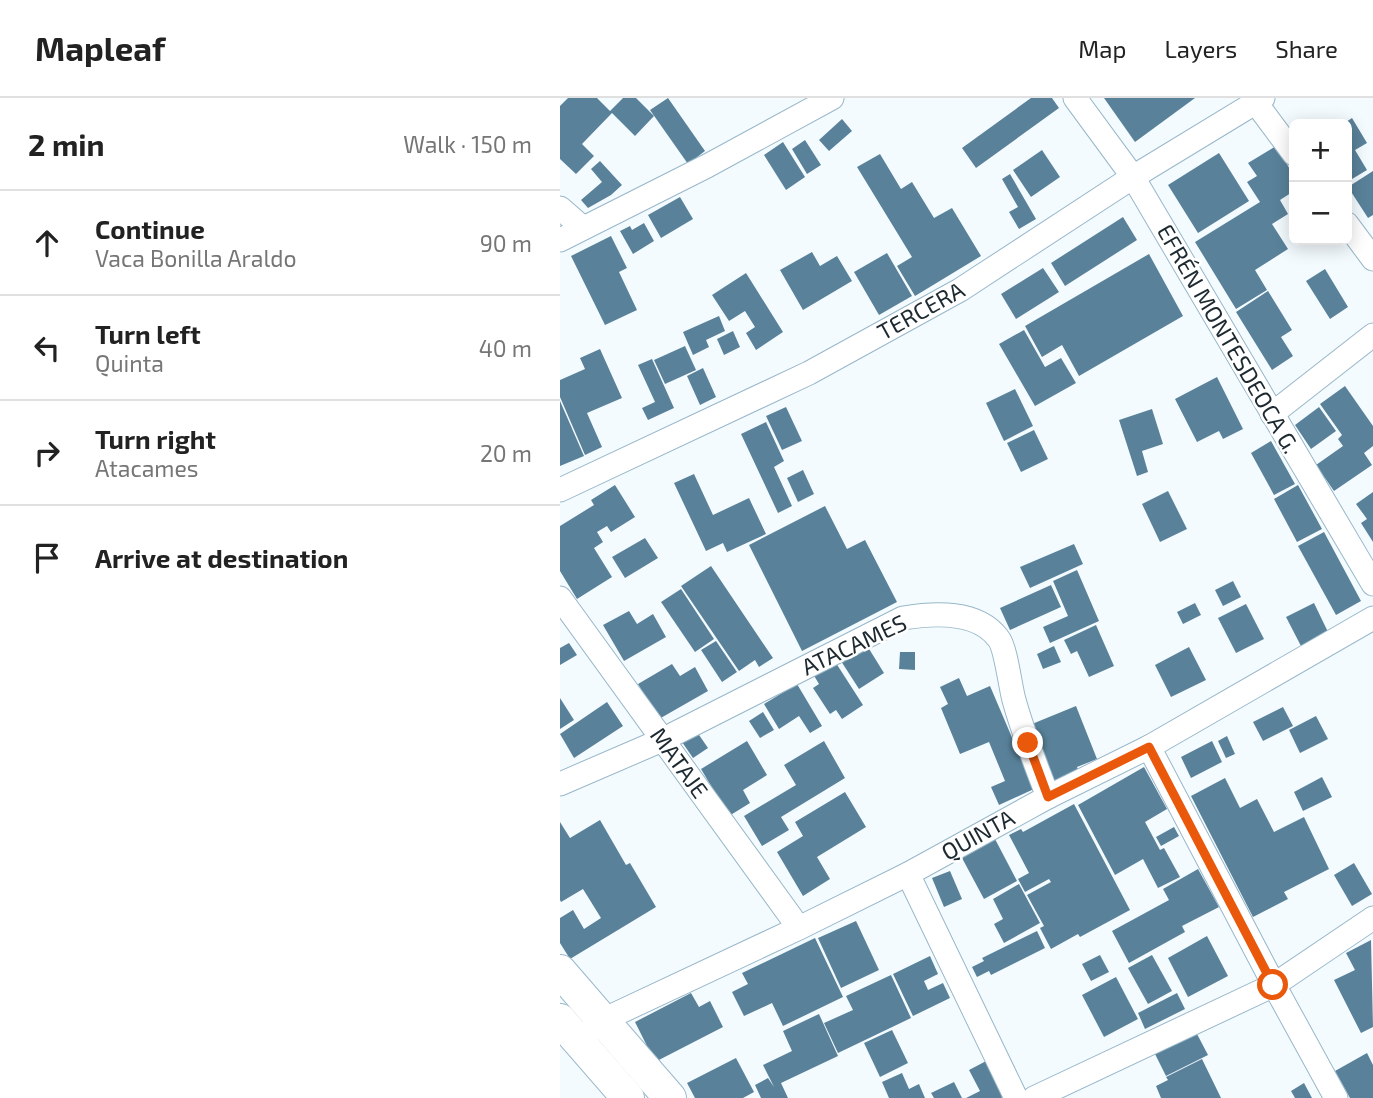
<!DOCTYPE html>
<html lang="en">
<head>
<meta charset="utf-8">
<style>
	:root { --surface:#fff; --page:#f6f6f6; --text:#222; --muted:#767676; --line:#e0e0e0 }
	body { margin:0; font-family:"Exo 2",sans-serif; background:var(--page); color:var(--text) }
	.controls { position:absolute; right:21px; top:21px; display:grid; overflow:hidden; border-radius:10px; box-shadow:0 4px 18px #0003 }
	.controls button { width:63px; height:63px; display:grid; place-items:center; padding:0; border:0; border-bottom:2px solid var(--line); background:var(--surface); color:var(--text); font:35px sans-serif }
	.stop { position:absolute; width:21px; height:21px; margin:-16px; border:5px solid #ea580c; border-radius:50%; background:#fff }
	.stop.end { background:#ea580c; border-color:#fff; box-shadow:0 2px 7px #0008 }
	.list { margin:0; padding:0; list-style:none }
	h2 { display:flex; justify-content:space-between; align-items:center; height:91px; margin:0; padding:0 28px; font-size:30px }
	h2 small { font-size:23px; font-weight:400; color:var(--muted) }
	.list li { display:grid; grid-template-columns:46px 1fr auto; gap:21px; align-items:center; box-sizing:border-box; height:105px; padding:0 28px; border-top:2px solid var(--line) }
	.list b { display:block; font-size:26px; white-space:nowrap }
	.list p { margin:0; font-size:23px; white-space:nowrap; color:var(--muted) }
	.list em { font-size:23px; font-style:normal; color:var(--muted) }
	.icon { flex:none; width:38px; height:38px; fill:none; stroke:currentColor; stroke-width:2; stroke-linecap:round; stroke-linejoin:round }
	.map { position:relative; flex:none; width:813px; height:1000px; overflow:hidden }
	header { display:flex; align-items:center; gap:42px; box-sizing:border-box; height:98px; padding:0 35px; background:var(--surface); border-bottom:2px solid var(--line) }
	header strong { font-size:33px }
	nav { display:flex; gap:38px; margin-inline-start:auto; font-size:24px }
	main { display:flex }
	aside { flex:1; background:var(--surface) }
	.map>svg:first-child { display:block }
	.building { fill:#59829a }
	.lines { fill:none; stroke-linecap:round; stroke-linejoin:round }
	.minor-casing { stroke:#98b7c9; stroke-width:25 }
	.secondary-casing { stroke:#98b7c9; stroke-width:34 }
	.minor { stroke:#fff; stroke-width:23 }
	.secondary { stroke:#fff; stroke-width:32 }
	.route { stroke:#ea580c; stroke-width:9 }
	.labels { text-anchor:middle; stroke-width:5; stroke-linejoin:round; paint-order:stroke }
	.street-label { font-size:23px; fill:#1d2930; stroke:#fff }
</style>
</head>
<body>
<header>
<strong>Mapleaf</strong>
<nav><a>Map</a><a>Layers</a><a>Share</a></nav>
</header>
<main>
<aside>
<h2>2 min<small>Walk · 150 m</small></h2>
<ul class="list">
<li><svg class="icon" aria-label="ahead" viewBox="0 0 24 24"><path d="M12 20V5M6 11l6-6 6 6"/></svg><div><b>Continue</b><p>Vaca Bonilla Araldo</p></div><em>90 m</em></li>
<li><svg class="icon" aria-label="left" viewBox="0 0 24 24"><path d="M17 20v-9H6M10 6l-5 5 5 5"/></svg><div><b>Turn left</b><p>Quinta</p></div><em>40 m</em></li>
<li><svg class="icon" aria-label="right" viewBox="0 0 24 24"><path d="M7 20v-9h11M14 6l5 5-5 5"/></svg><div><b>Turn right</b><p>Atacames</p></div><em>20 m</em></li>
<li><svg class="icon" aria-label="arrive" viewBox="0 0 24 24"><path d="M6 21V4h12l-3 4 3 4H6"/></svg><div><b>Arrive at destination</b></div></li>
</ul>
</aside>
<div class="map">
<svg width="813" height="1000" viewBox="0 0 813 1000">
	<rect width="100%" height="100%" fill="#f4fbff"/>
	<!-- building -->
	<g class="building">
		<path d="M8,0H37L50,13L63,0H76L94,18L75,38L52,15L22,46L34,58L16,76L0,61V8Z"/>
		<path d="M108,0L145,53L128,66L90,12Z"/>
		<path d="M471,0H492L499,10L416,70L402,50Z"/>
		<path d="M544,0H635L575,44Z"/>
		<path d="M792,20L807,45L795,52L807,72L787,84V26H783Z"/>
		<path d="M282,21L292,33L269,53L259,42Z"/>
		<path d="M245,42L261,67L247,76L232,51Z"/>
		<path d="M223,44L245,79L226,92L204,57Z"/>
		<path d="M716,48L734,78V93L720,102L728,116L712,126L728,151L695,172L707,192L676,211L635,144L700,104L687,84L697,78L688,65Z"/>
		<path d="M482,52L500,79L471,99L453,72Z"/>
		<path d="M659,55L689,103L638,135L608,87Z"/>
		<path d="M320,56L341,91L352,84L374,120L392,110L421,158L355,198L337,168L352,159L297,69Z"/>
		<path d="M40,63L62,87L51,97L28,110L21,102L42,84L31,71Z"/>
		<path d="M813,73V117L808,120L788,89Z"/>
		<path d="M450,76L476,121L459,131L449,114L458,109L442,81Z"/>
		<path d="M120,99L133,121L101,140L88,117Z"/>
		<path d="M563,119L577,142L505,188L491,165Z"/>
		<path d="M84,125L94,143L73,156L60,133L70,128L72,132Z"/>
		<path d="M51,138L67,170L59,174L77,212L45,227L11,158Z"/>
		<path d="M252,154L260,168L277,158L292,183L243,212L220,172Z"/>
		<path d="M327,155L352,198L319,217L294,174Z"/>
		<path d="M589,156L623,218L519,278L502,247L482,259L465,228Z"/>
		<path d="M483,170L499,194L456,221L441,196Z"/>
		<path d="M765,171L788,209L770,221L746,183Z"/>
		<path d="M186,175L223,234L196,252L186,235L195,229L185,213L169,223L152,197Z"/>
		<path d="M708,193L732,232L721,239L733,258L712,272L676,214Z"/>
		<path d="M159,218L165,233L146,242L149,249L133,257L123,234Z"/>
		<path d="M464,232L485,269L501,260L516,285L475,308L439,246Z"/>
		<path d="M173,233L180,249L164,257L157,241Z"/>
		<path d="M125,248L136,272L105,286L94,262Z"/>
		<path d="M40,251L62,300L27,315L42,349L25,357L0,299V282L25,271L20,260Z"/>
		<path d="M92,261L114,310L88,322L82,310L95,304L78,267Z"/>
		<path d="M143,270L156,299L140,307L127,278Z"/>
		<path d="M657,279L683,331L663,341L659,333L637,344L615,301Z"/>
		<path d="M785,288L813,328V348L804,355L812,367L774,393L756,367L783,348L778,341L782,337L760,306Z"/>
		<path d="M455,291L473,328L444,343L426,305Z"/>
		<path d="M0,303L24,358L0,368Z"/>
		<path d="M226,309L242,343L222,352L206,318Z"/>
		<path d="M759,309L776,333L751,351L735,327Z"/>
		<path d="M592,311L603,346L582,353L588,374L577,378L559,322Z"/>
		<path d="M206,324L224,363L214,369L232,408L218,415L181,336Z"/>
		<path d="M474,332L488,361L461,374L447,345Z"/>
		<path d="M711,343L735,386L714,397L691,355Z"/>
		<path d="M243,372L254,396L238,404L227,380Z"/>
		<path d="M134,376L153,417L189,400L206,436L167,454L163,445L146,453L114,385Z"/>
		<path d="M55,387L75,419L51,434L47,428L37,434L43,444L34,450L52,479L17,501L0,473V428L34,407L31,402Z"/>
		<path d="M738,387L762,431L737,444L714,401Z"/>
		<path d="M608,393L627,431L600,444L582,406Z"/>
		<path d="M813,394V444L801,425L807,421L796,406Z"/>
		<path d="M265,408L287,451L305,442L337,504L242,553L189,447Z"/>
		<path d="M764,434L801,503L776,517L738,448Z"/>
		<path d="M85,440L98,460L65,480L52,459Z"/>
		<path d="M514,446L523,466L470,490L460,469Z"/>
		<path d="M151,468L213,560L199,569L195,562L179,573L121,488Z"/>
		<path d="M517,472L539,523L490,545L483,529L508,518L493,483Z"/>
		<path d="M673,483L681,499L663,508L655,492Z"/>
		<path d="M491,487L501,509L450,532L440,510Z"/>
		<path d="M121,491L154,541L135,554L101,504Z"/>
		<path d="M635,505L641,517L623,526L617,514Z"/>
		<path d="M754,505L768,534L741,548L726,519Z"/>
		<path d="M686,506L704,541L676,555L658,520Z"/>
		<path d="M69,513L77,526L93,516L106,539L64,563L43,527Z"/>
		<path d="M536,527L554,568L529,579L517,553L511,556L504,542Z"/>
		<path d="M156,543L177,574L162,584L141,552Z"/>
		<path d="M9,545L17,557L0,567V550Z"/>
		<path d="M306,546L324,575L299,591L281,563Z"/>
		<path d="M494,548L501,564L483,571L477,556Z"/>
		<path d="M629,549L646,582L611,599L595,567Z"/>
		<path d="M340,554H355V572L339,571Z"/>
		<path d="M274,562L303,607L282,621L276,612L270,616L253,590L259,586L253,576Z"/>
		<path d="M112,566L120,578L135,569L148,593L99,621L78,586Z"/>
		<path d="M399,580L407,598L430,588L474,691L439,707L431,689L445,683L429,644L400,656L381,610L388,606L380,589Z"/>
		<path d="M237,586L262,628L250,635L239,618L219,631L204,606Z"/>
		<path d="M0,600L14,622L0,631Z"/>
		<path d="M47,604L63,628L14,660L0,636Z"/>
		<path d="M516,608L537,661L517,669L520,678L496,687L472,626Z"/>
		<path d="M723,609L733,628L703,643L693,624Z"/>
		<path d="M203,614L214,632L200,640L189,623Z"/>
		<path d="M756,618L768,641L740,655L729,632Z"/>
		<path d="M137,634L148,650L133,660L122,644Z"/>
		<path d="M667,638L675,656L666,660L658,643Z"/>
		<path d="M187,643L207,677L183,692L190,705L169,718L141,671Z"/>
		<path d="M264,643L285,680L221,719L229,732L202,748L184,718L236,687L224,667Z"/>
		<path d="M652,643L662,664L631,680L621,659Z"/>
		<path d="M584,669L607,711L585,724L600,752L604,750L620,779L598,790L583,761L555,777L518,707Z"/>
		<path d="M762,679L772,699L743,713L734,694Z"/>
		<path d="M665,680L680,710L697,701L714,734L744,719L769,771L724,794L728,801L693,819L631,698Z"/>
		<path d="M285,694L306,729L257,759L270,781L243,798L217,754L243,738L235,724Z"/>
		<path d="M514,706L570,812L520,839L518,836L491,851L480,830L484,828L467,797L491,784L489,781L465,794L458,781L469,775L449,737L461,731L463,734Z"/>
		<path d="M40,722L66,767L70,765L96,809L10,861L0,845V820L13,812L24,831L41,820L23,791L1,804L0,802V724L10,740Z"/>
		<path d="M614,729L619,738L601,748L596,739Z"/>
		<path d="M435,741L457,783L424,801L402,760Z"/>
		<path d="M794,765L812,796L792,808L774,777Z"/>
		<path d="M638,771L659,809L622,828L625,834L569,865L552,833L609,802L603,791Z"/>
		<path d="M390,773L402,801L384,809L372,780Z"/>
		<path d="M459,786L480,825L444,845L434,826L443,821L433,801Z"/>
		<path d="M296,823L319,872L281,890L258,840Z"/>
		<path d="M477,833L485,850L431,877L429,873L417,879L412,869L424,863L422,860Z"/>
		<path d="M647,838L668,878L628,899L608,860Z"/>
		<path d="M255,840L283,899L223,928L212,905L184,918L172,894L188,886L182,875Z"/>
		<path d="M811,842L813,929L801,935L774,882L795,872L786,855Z"/>
		<path d="M540,857L549,874L531,883L522,866Z"/>
		<path d="M592,857L612,893L588,906L568,870Z"/>
		<path d="M370,858L378,876L364,883L368,892L383,885L390,900L353,918L333,876Z"/>
		<path d="M331,877L351,920L278,955L264,925L293,912L286,898Z"/>
		<path d="M556,879L578,921L544,939L522,897Z"/>
		<path d="M131,895L139,909L150,903L163,929L95,964L75,924Z"/>
		<path d="M617,895L625,911L585,931L578,915Z"/>
		<path d="M259,916L278,958L221,985L228,1000H201L195,987L208,980L214,989L203,967L232,953L223,933Z"/>
		<path d="M332,932L348,965L320,979L304,945Z"/>
		<path d="M637,936L648,957L606,978L595,956Z"/>
		<path d="M807,955L813,967V1000H790L775,973Z"/>
		<path d="M176,960L194,994L183,1000H135L127,985Z"/>
		<path d="M430,961L447,997L441,1000H406L420,993L409,972Z"/>
		<path d="M642,961L661,1000H601L596,988L608,982L606,979Z"/>
		<path d="M342,975L349,991L359,986L365,1000H329L322,984Z"/>
		<path d="M394,984L402,1000H374L371,995Z"/>
		<path d="M744,985L752,1000H735L731,993Z"/>
	</g>
	<g class="lines">
		<!-- minor casing -->
		<g class="minor-casing">
			<g id="minor">
				<path d="M515,0L573,79L813,486"/>
				<path d="M696,5L734,56"/>
				<path d="M0,110L23,130"/>
				<path d="M787,126L813,161"/>
				<path d="M0,142L147,68L272,0"/>
				<path d="M712,316L813,237"/>
				<path d="M0,392L249,275L400,192L573,79L703,0"/>
				<path d="M0,500L239,830"/>
				<path d="M589,649L714,887L776,1000"/>
				<path d="M0,686L102,642L343,520C374,515 417,512 438,540C446,549 450,588 454,602C463,635 476,667 488,699"/>
				<path d="M348,776L456,1000"/>
				<path d="M31,932L43,922L239,830L348,776L488,699L589,649L813,520"/>
				<path d="M474,1000L714,887L813,820"/>
			</g>
		</g>
		<!-- secondary casing -->
		<g class="secondary-casing">
			<g id="secondary">
				<path d="M0,873L110,1000"/>
				<path d="M0,922L68,1000"/>
			</g>
		</g>
		<!-- minor -->
		<use href="#minor" class="minor"/>
		<!-- secondary -->
		<use href="#secondary" class="secondary"/>
	</g>
	<g class="lines">
		<!-- route -->
		<path class="route" d="M468,645L488,699L589,649L713,887"/>
	</g>
	<g class="labels">
		<!-- street labels -->
		<g class="street-label">
			<text transform="translate(361 213) rotate(-29)" y="8">TERCERA</text>
			<text transform="translate(668 241) rotate(60)" y="8">EFRÉN MONTESDEOCA G.</text>
			<text transform="translate(294 547) rotate(-25)" y="8">ATACAMES</text>
			<text transform="translate(119 665) rotate(54)" y="8">MATAJE</text>
			<text transform="translate(418 737) rotate(-29)" y="8">QUINTA</text>
		</g>
	</g>
</svg>
<div class="controls">
<button>+</button>
<button>−</button>
</div>
<div class="stop" style="left:713px;top:887px"></div>
<div class="stop end" style="left:468px;top:645px"></div>
</div>
</main>
</body>
</html>
